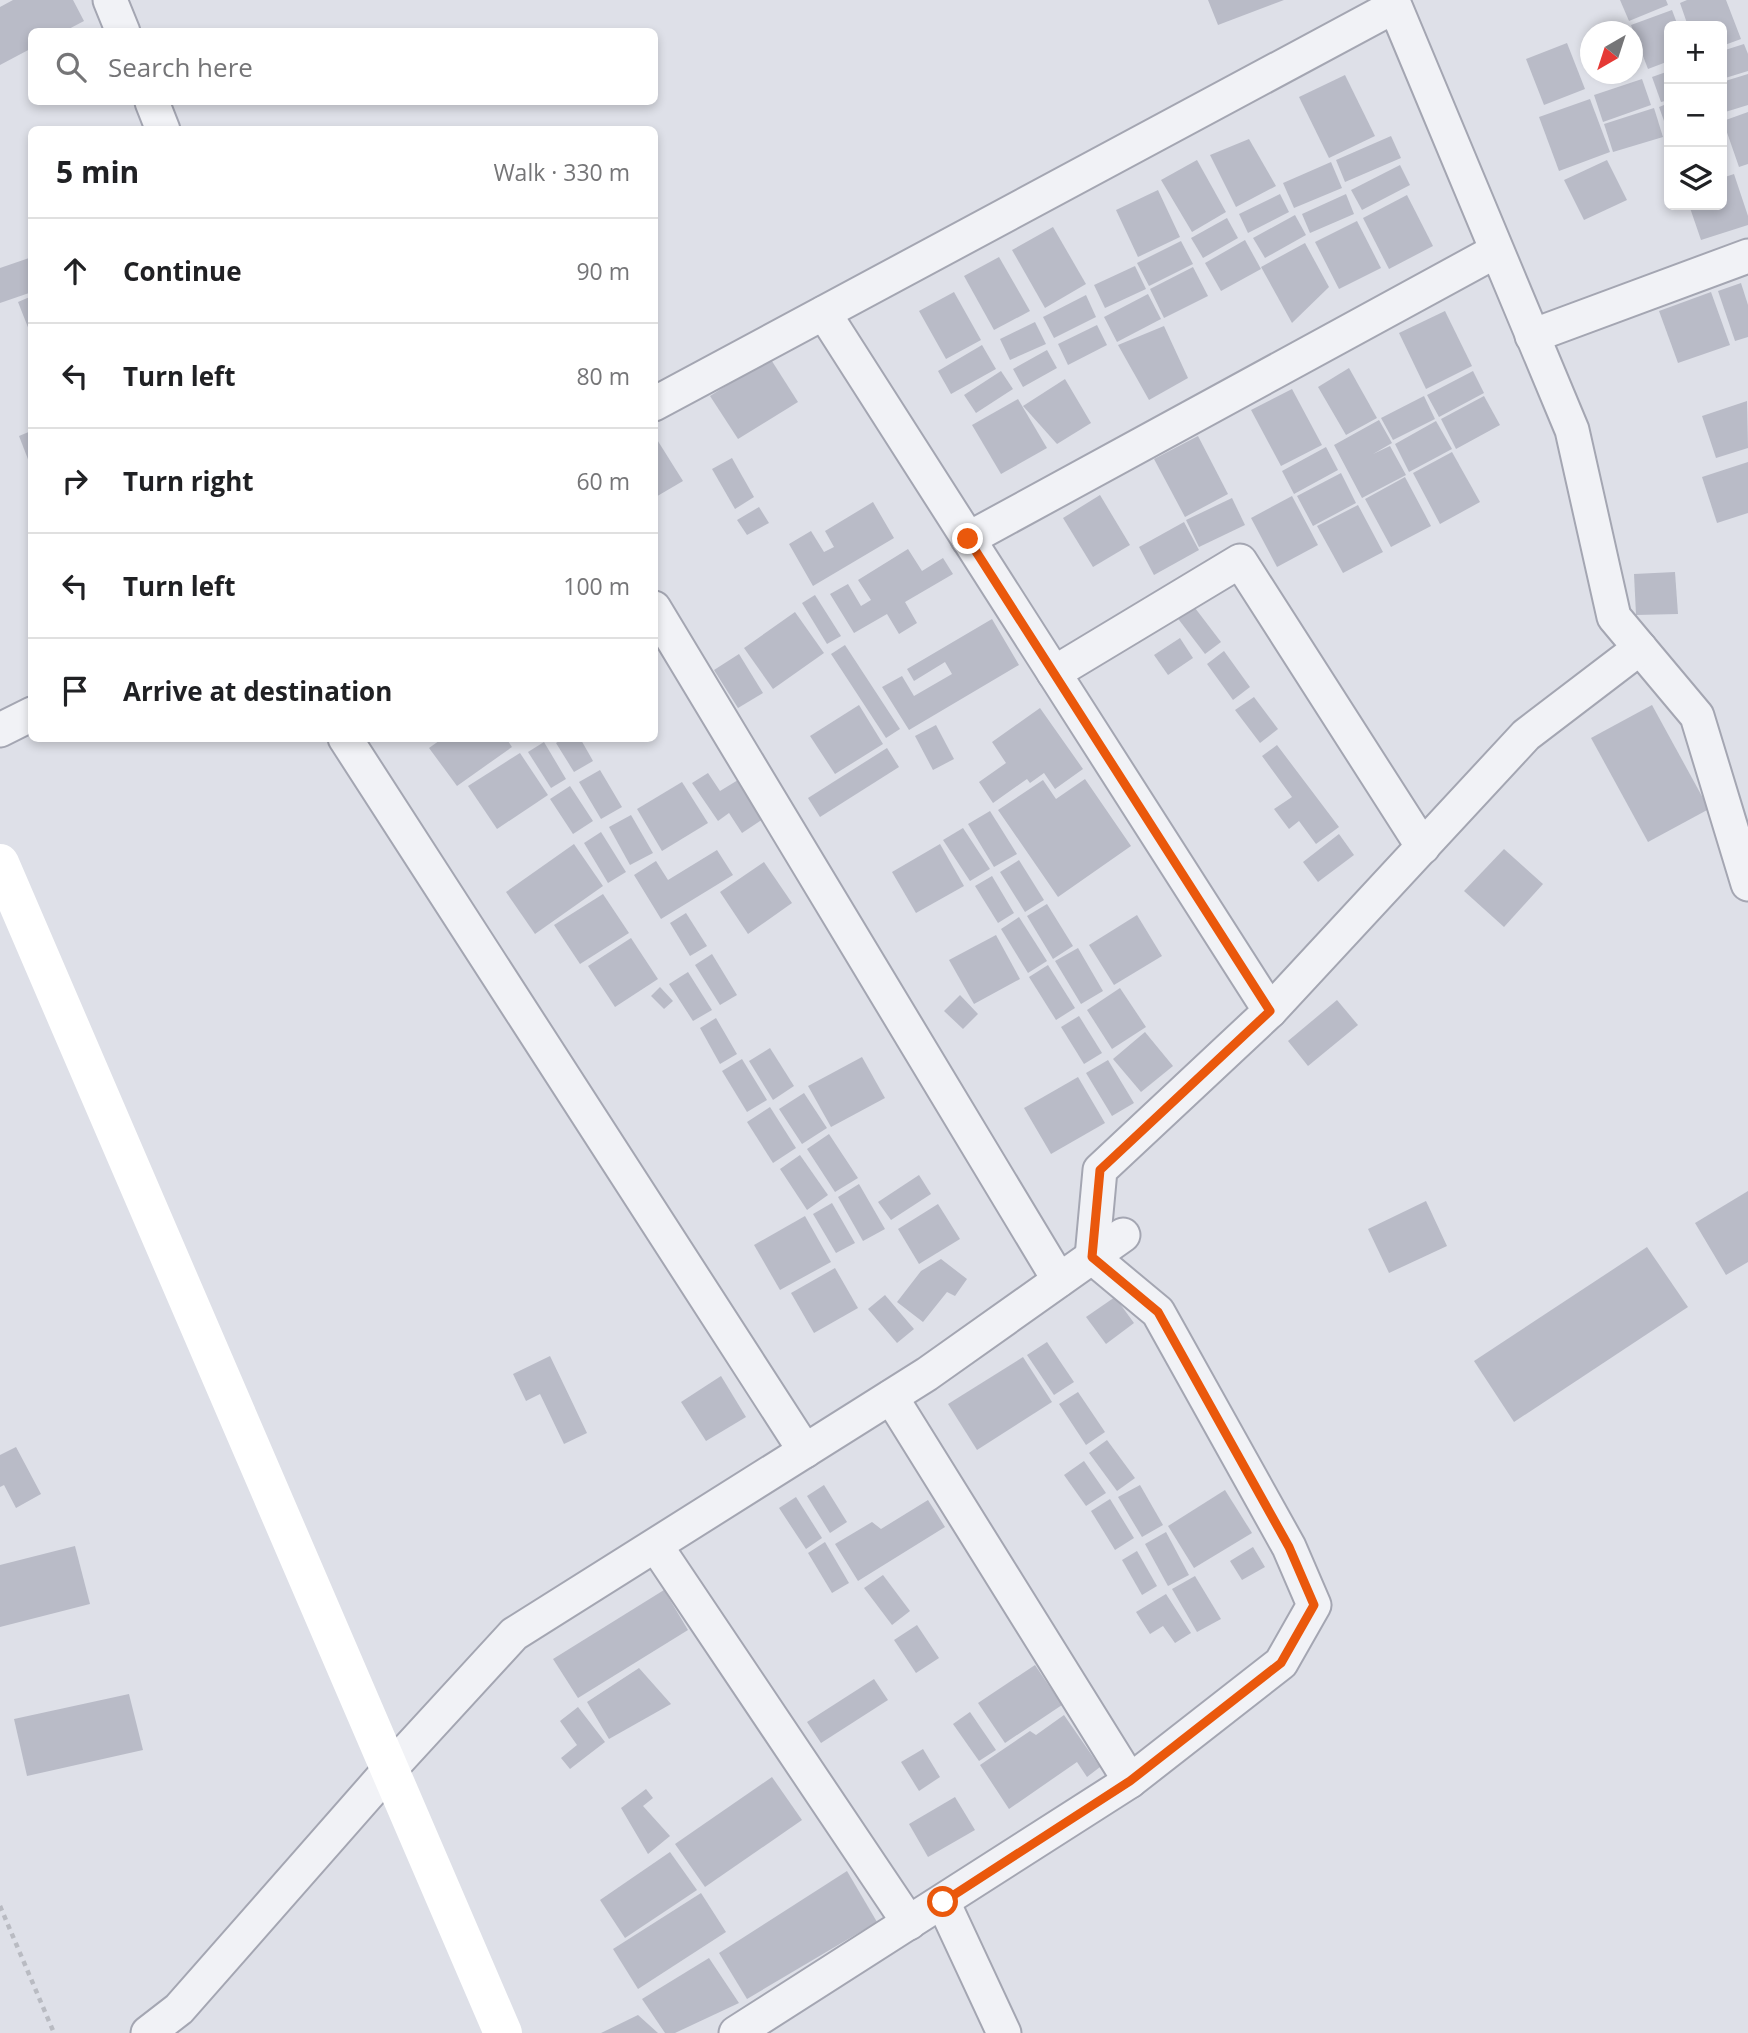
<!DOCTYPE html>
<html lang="en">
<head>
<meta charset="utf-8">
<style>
	:root { --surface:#fff; --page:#f2f2f2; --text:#202124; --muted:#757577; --line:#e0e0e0 }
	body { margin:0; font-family:"Open Sans",sans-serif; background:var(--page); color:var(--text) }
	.controls { position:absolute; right:21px; top:21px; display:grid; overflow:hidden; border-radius:10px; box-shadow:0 4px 10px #0003 }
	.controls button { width:63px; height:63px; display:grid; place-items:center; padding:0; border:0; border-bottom:2px solid var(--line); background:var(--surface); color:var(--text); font:35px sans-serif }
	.compass { position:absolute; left:1580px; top:21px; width:63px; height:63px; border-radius:50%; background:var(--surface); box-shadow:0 4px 10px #0003; rotate:219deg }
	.stop { position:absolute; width:21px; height:21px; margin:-16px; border:5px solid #ea580c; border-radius:50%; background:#fff }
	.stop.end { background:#ea580c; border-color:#fff; box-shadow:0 2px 7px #0008 }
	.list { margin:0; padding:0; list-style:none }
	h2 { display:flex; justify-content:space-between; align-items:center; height:91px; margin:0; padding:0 28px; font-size:30px }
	h2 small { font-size:23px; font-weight:400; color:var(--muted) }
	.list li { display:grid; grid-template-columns:46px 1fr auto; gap:21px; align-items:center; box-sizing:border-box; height:105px; padding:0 28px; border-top:2px solid var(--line) }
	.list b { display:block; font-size:26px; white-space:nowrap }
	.list em { font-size:23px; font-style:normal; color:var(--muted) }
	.icon { flex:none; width:38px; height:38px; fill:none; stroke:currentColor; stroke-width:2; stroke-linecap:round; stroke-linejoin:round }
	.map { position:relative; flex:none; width:1748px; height:2033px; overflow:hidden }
	.search { position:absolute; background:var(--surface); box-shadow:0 4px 10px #0003; left:28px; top:28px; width:630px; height:77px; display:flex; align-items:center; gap:18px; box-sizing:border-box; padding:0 24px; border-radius:10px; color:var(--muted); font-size:26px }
	.panel { position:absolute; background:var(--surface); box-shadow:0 4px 10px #0003; left:28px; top:126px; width:630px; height:616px; border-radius:10px }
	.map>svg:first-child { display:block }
	.building { fill:#b9bbc7 }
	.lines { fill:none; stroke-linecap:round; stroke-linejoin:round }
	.minor-casing { stroke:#a4a6b2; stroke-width:37 }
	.path { stroke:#b9bbc2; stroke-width:4.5; stroke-dasharray:5 5; stroke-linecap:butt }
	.minor { stroke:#f1f2f6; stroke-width:33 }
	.secondary { stroke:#fff; stroke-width:38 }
	.route { stroke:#ea580c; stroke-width:9 }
</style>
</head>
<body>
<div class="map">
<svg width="1748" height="2033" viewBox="0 0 1748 2033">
	<rect width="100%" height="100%" fill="#dee0e8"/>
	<!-- building -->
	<g class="building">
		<path d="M13,0H73L84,21L63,32H32V48L0,65V7Z"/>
		<path d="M1208,0H1284L1218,25Z"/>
		<path d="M1620,0H1666L1668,5L1629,21Z"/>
		<path d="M1687,0H1726L1741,39L1722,46V26H1688L1680,3Z"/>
		<path d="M1672,10L1678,26H1669V61L1648,69L1631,25Z"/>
		<path d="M1567,43L1585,89L1544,105L1526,59Z"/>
		<path d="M1744,44L1748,54V71L1722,79V51Z"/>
		<path d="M1669,71V100L1661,102L1652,77Z"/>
		<path d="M1748,74V105L1722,113V82Z"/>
		<path d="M1345,75L1375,136L1329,158L1299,97Z"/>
		<path d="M1642,79L1651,105L1603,122L1594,95Z"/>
		<path d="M1590,99L1610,152L1559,171L1539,117Z"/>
		<path d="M1669,103V135L1659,107Z"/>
		<path d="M1654,108L1663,137L1613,152L1604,124Z"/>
		<path d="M1748,112V164L1739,167L1723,121Z"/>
		<path d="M1391,136L1401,158L1345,182L1336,160Z"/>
		<path d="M1249,139L1276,186L1236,207L1210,155Z"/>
		<path d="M1197,160L1226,212L1192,232L1161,180Z"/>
		<path d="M1607,160L1627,200L1584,220L1564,180Z"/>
		<path d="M1331,162L1342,188L1294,208L1283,183Z"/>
		<path d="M1400,165L1410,185L1362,210L1351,190Z"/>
		<path d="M1734,174L1748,216V225L1701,240L1689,205H1722V178Z"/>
		<path d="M1158,190L1180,237L1138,257L1116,210Z"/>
		<path d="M1280,194L1289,212L1248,233L1239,214Z"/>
		<path d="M1346,194L1354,214L1310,233L1302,214Z"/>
		<path d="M1407,195L1433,246L1389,269L1363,218Z"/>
		<path d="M1295,215L1306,235L1265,258L1253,238Z"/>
		<path d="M1227,218L1238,238L1203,258L1191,238Z"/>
		<path d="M1357,221L1381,268L1339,289L1315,242Z"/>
		<path d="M1053,227L1086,284L1045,308L1012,250Z"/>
		<path d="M1245,240L1261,269L1221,291L1205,263Z"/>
		<path d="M1181,241L1193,264L1149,286L1137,263Z"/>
		<path d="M1305,243L1329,287L1292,323L1261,267Z"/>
		<path d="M32,257V292L0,303V268Z"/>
		<path d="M999,257L1030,311L994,330L964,276Z"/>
		<path d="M1135,266L1146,289L1105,308L1094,285Z"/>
		<path d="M1193,267L1208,296L1164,318L1150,289Z"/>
		<path d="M1741,283L1748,305V337L1735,341L1718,291Z"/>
		<path d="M954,292L981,340L946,359L919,311Z"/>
		<path d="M1711,292L1730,345L1678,363L1659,311Z"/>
		<path d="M1148,294L1161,319L1117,342L1104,317Z"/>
		<path d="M1086,295L1096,317L1054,338L1043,317Z"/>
		<path d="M32,296V335H31L18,302Z"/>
		<path d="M1445,311L1472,366L1426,389L1399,333Z"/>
		<path d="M1035,322L1046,344L1010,360L1000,339Z"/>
		<path d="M1097,325L1107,345L1068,365L1058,344Z"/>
		<path d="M1164,326L1188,378L1149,400L1118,345Z"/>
		<path d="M982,345L996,369L951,394L938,371Z"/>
		<path d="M1047,350L1057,368L1023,387L1013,369Z"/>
		<path d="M770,358L798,402L738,439L710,396Z"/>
		<path d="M1349,368L1377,418L1346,435L1318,387Z"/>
		<path d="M1001,371L1013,389L976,413L964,395Z"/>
		<path d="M1473,371L1484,393L1439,417L1427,395Z"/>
		<path d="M1065,379L1091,423L1057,444L1023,406Z"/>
		<path d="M1292,389L1322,445L1281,466L1251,410Z"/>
		<path d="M1424,396L1435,419L1393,440L1381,418Z"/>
		<path d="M1484,396L1500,425L1456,449L1441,419Z"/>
		<path d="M1018,399L1047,448L1001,474L972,425Z"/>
		<path d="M1747,401L1748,448L1716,458L1702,416Z"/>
		<path d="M1379,420L1392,443L1373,454L1390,446L1406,475L1362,498L1334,445Z"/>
		<path d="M1436,421L1452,449L1409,472L1395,444Z"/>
		<path d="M31,431V467L19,436Z"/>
		<path d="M1198,436L1228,494L1185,517L1154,459Z"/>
		<path d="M656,438L683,481L654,498V439Z"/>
		<path d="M1326,447L1338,470L1294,494L1282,471Z"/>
		<path d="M1452,452L1480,502L1440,524L1413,473Z"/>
		<path d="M732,458L754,497L735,509L712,469Z"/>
		<path d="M1748,462V513L1717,523L1702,477Z"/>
		<path d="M1341,473L1356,503L1313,526L1297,496Z"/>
		<path d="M1405,477L1431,526L1391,547L1365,499Z"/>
		<path d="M1100,495L1130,545L1093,567L1063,518Z"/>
		<path d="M1292,496L1318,545L1277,567L1251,518Z"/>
		<path d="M1232,498L1245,525L1199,547L1186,520Z"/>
		<path d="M873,502L894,538L813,586L789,544L811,531L824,552L834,547L825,531Z"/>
		<path d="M1358,505L1383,552L1343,573L1317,526Z"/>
		<path d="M759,507L769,523L747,535L737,520Z"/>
		<path d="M1184,522L1199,550L1154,575L1139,547Z"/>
		<path d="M908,549L922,571L943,558L953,574L905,602L917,623L899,634L887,614L854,633L830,594L848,584L861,606L871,600L858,580Z"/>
		<path d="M1675,572L1678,614L1636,615L1634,574Z"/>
		<path d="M815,595L841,636L827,644L802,603Z"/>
		<path d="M1192,604L1221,642L1205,654L1176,616Z"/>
		<path d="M795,612L824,653L773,689L744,648Z"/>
		<path d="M992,619L1019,665L909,730L882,687L902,676L914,696L952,674L945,662L914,681L907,669Z"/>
		<path d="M1180,638L1193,658L1168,675L1154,655Z"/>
		<path d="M845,645L900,729L886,738L831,654Z"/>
		<path d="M1224,651L1250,687L1233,700L1207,664Z"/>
		<path d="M739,654L763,693L738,708L714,670Z"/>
		<path d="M1254,697L1278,729L1260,743L1235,710Z"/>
		<path d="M859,705L883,744L835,774L810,736Z"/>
		<path d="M1652,705L1709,809L1648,842L1591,738Z"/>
		<path d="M1040,708L1083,769L1055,789L1044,773L1030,783L1027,779L993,803L979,782L1006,763L992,742Z"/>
		<path d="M936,725L954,759L933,770L915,736Z"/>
		<path d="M443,738H506L512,747L457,786L429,748Z"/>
		<path d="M564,738H580L593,761L574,772L556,743Z"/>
		<path d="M544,742L566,779L551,788L528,752Z"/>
		<path d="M1277,745L1339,827L1316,844L1299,821L1289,829L1274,809L1292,797L1262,756Z"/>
		<path d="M887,748L899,767L820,817L808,798Z"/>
		<path d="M520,753L548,795L497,829L468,786Z"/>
		<path d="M600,770L622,807L601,819L579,782Z"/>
		<path d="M708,773L720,791L738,780L763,819L742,833L729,813L718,821L692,783Z"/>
		<path d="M1085,779L1131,846L1058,897L998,810L1043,780L1056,799Z"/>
		<path d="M682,782L708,823L662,851L637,809Z"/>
		<path d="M570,786L593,821L573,834L550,799Z"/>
		<path d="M990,811L1017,854L994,867L968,824Z"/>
		<path d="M631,815L653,853L630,865L609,827Z"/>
		<path d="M963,828L990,869L970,881L943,840Z"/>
		<path d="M601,832L626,872L608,883L584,843Z"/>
		<path d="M1339,834L1354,855L1318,882L1303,862Z"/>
		<path d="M574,844L603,886L535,934L506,892Z"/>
		<path d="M940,844L964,886L916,913L892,872Z"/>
		<path d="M1504,849L1543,884L1504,927L1464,891Z"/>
		<path d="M717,850L733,875L661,919L634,875L656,861L668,880Z"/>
		<path d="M1019,860L1044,900L1025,912L1000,872Z"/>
		<path d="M764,862L792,903L748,934L720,892Z"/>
		<path d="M992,876L1014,913L998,923L975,886Z"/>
		<path d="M603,894L629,933L580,964L554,925Z"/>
		<path d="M1047,904L1073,946L1053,959L1027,916Z"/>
		<path d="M686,913L707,946L690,956L670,923Z"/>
		<path d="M1137,915L1162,956L1114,985L1089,945Z"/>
		<path d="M1019,917L1047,961L1028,973L1001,929Z"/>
		<path d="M996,935L1020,979L974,1004L949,960Z"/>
		<path d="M631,938L658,979L615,1007L588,966Z"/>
		<path d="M1078,948L1103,991L1081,1004L1055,961Z"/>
		<path d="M712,954L737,995L720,1005L695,965Z"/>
		<path d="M1048,965L1075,1008L1056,1020L1029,977Z"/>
		<path d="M688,972L712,1010L693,1021L669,984Z"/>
		<path d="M660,987L673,1001L664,1009L651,996Z"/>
		<path d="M1120,988L1146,1027L1112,1049L1087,1010Z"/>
		<path d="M960,995L978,1014L963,1029L944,1011Z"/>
		<path d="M1337,1000L1358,1025L1308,1066L1288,1041Z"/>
		<path d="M1079,1016L1102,1053L1084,1064L1061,1027Z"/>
		<path d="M716,1018L737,1054L720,1064L700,1028Z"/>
		<path d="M1145,1032L1173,1066L1141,1092L1113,1059Z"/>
		<path d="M770,1048L794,1086L773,1100L749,1061Z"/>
		<path d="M862,1057L885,1098L831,1127L808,1086Z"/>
		<path d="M742,1059L767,1100L747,1112L722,1071Z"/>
		<path d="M1108,1060L1134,1103L1112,1116L1086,1073Z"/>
		<path d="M1078,1077L1105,1123L1051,1154L1024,1108Z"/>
		<path d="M804,1093L827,1128L802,1144L779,1109Z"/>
		<path d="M770,1107L796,1148L773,1163L747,1122Z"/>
		<path d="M829,1134L858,1178L835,1192L807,1149Z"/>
		<path d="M800,1155L828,1195L807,1210L780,1169Z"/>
		<path d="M919,1175L931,1194L891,1220L878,1202Z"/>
		<path d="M859,1184L885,1229L863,1241L838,1197Z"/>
		<path d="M1748,1191V1262L1726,1275L1695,1223Z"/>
		<path d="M1426,1201L1447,1246L1389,1273L1368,1229Z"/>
		<path d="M832,1203L855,1243L836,1253L813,1214Z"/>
		<path d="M938,1204L960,1239L919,1264L898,1229Z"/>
		<path d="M805,1216L831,1262L780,1290L754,1245Z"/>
		<path d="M1647,1247L1688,1307L1514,1422L1474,1361Z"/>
		<path d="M941,1259L967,1279L955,1296L947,1292L923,1322L897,1302L921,1271Z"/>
		<path d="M835,1268L858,1308L814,1333L791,1293Z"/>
		<path d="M885,1295L914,1329L897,1343L868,1309Z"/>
		<path d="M1115,1297L1134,1323L1106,1344L1086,1317Z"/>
		<path d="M1047,1342L1074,1382L1054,1395L1027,1355Z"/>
		<path d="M550,1356L587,1433L564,1444L540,1394L526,1401L513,1374Z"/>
		<path d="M1023,1357L1052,1402L977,1450L948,1404Z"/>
		<path d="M721,1376L746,1417L706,1441L681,1402Z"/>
		<path d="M1078,1392L1105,1432L1086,1445L1059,1404Z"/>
		<path d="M1107,1440L1135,1478L1117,1491L1089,1453Z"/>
		<path d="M16,1447L41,1494L16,1508L4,1485L0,1487V1455Z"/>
		<path d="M1084,1461L1106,1493L1086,1506L1064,1475Z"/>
		<path d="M824,1485L847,1522L830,1533L807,1496Z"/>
		<path d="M1140,1485L1163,1525L1142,1537L1118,1497Z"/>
		<path d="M1225,1490L1252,1533L1194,1568L1168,1526Z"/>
		<path d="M796,1497L822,1538L806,1549L779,1508Z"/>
		<path d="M1110,1499L1134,1538L1115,1550L1091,1511Z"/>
		<path d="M928,1500L945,1527L858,1581L835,1544L872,1522L881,1529Z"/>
		<path d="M1166,1532L1189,1575L1168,1586L1145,1544Z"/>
		<path d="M825,1542L849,1583L832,1593L808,1553Z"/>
		<path d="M75,1546L90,1604L0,1627V1565Z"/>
		<path d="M1253,1547L1265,1567L1242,1580L1230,1561Z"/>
		<path d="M1137,1551L1157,1586L1142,1595L1122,1560Z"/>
		<path d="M883,1575L910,1611L892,1625L864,1588Z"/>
		<path d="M1195,1576L1221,1619L1197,1632L1172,1589Z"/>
		<path d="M664,1590L688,1630L578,1698L553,1659Z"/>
		<path d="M1166,1594L1191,1633L1175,1643L1163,1626L1150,1634L1136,1612Z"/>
		<path d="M917,1625L939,1658L916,1673L894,1640Z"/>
		<path d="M1035,1665L1062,1705L1005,1743L978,1703Z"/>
		<path d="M639,1668L671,1704L609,1739L587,1702Z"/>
		<path d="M874,1679L888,1700L821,1743L807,1722Z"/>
		<path d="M129,1694L143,1750L27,1776L14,1719Z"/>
		<path d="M578,1707L605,1742L570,1769L561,1758L577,1745L560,1721Z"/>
		<path d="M970,1712L996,1750L979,1761L953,1724Z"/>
		<path d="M1064,1715L1100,1767L1087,1777L1077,1762L1009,1809L980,1765L1030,1731L1036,1735Z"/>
		<path d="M923,1749L940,1777L919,1791L901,1762Z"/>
		<path d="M772,1777L802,1820L705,1887L675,1844Z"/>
		<path d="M646,1789L653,1798L643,1806L670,1836L648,1854L621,1808Z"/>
		<path d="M955,1797L975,1830L928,1857L909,1824Z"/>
		<path d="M670,1852L697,1890L625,1938L600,1900Z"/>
		<path d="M847,1871L877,1922L747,1999L719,1953Z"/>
		<path d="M701,1893L726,1932L638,1989L613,1949Z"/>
		<path d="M709,1958L739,2003L675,2033H665L642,1999Z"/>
		<path d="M638,2015L658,2033H601Z"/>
	</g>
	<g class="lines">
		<!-- minor casing -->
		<g class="minor-casing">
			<g id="minor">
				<path d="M110,0L123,32"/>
				<path d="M152,102L163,130"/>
				<path d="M824,313L1270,1011"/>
				<path d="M1532,336L1748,256"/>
				<path d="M654,404L1395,6L1572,430L1614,617L1697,716L1748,884"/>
				<path d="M968,539L1496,251"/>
				<path d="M654,608L1059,1280"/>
				<path d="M1054,673L1240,561L1423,847"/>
				<path d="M0,730L32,714"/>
				<path d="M345,738L805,1451"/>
				<path d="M891,1397L1130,1781"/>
				<path d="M656,1546L909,1923"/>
				<path d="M943,1902L1004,2033"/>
				<path d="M148,2033L179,2009L390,1769L514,1634L927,1374L1123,1235"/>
				<path d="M736,2033L1130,1781L1281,1663L1314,1605L1289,1547L1158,1312L1092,1257L1100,1170L1270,1011L1526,735L1640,648"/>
			</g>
		</g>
		<!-- path -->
		<path class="path" d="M0,1906L54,2033"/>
		<!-- minor -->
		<use href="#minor" class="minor"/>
		<!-- secondary -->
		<path class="secondary" d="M0,863L503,2033"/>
	</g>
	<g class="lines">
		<!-- route -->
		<path class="route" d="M943,1902L1130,1781L1281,1663L1314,1605L1289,1547L1158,1312L1092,1257L1100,1170L1270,1011L968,539"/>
	</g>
</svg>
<div class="controls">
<button>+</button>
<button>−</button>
<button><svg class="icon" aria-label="layers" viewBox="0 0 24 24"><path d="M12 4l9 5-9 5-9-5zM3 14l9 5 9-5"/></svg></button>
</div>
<svg class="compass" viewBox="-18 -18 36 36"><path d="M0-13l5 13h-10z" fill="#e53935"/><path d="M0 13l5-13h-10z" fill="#757577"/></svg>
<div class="stop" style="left:943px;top:1902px"></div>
<div class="stop end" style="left:968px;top:539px"></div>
<div class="search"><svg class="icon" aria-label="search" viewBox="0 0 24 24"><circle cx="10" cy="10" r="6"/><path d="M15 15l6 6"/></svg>Search here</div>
<section class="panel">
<h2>5 min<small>Walk · 330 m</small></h2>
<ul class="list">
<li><svg class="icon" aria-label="ahead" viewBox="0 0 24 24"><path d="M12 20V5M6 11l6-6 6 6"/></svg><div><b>Continue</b></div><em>90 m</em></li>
<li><svg class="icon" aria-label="left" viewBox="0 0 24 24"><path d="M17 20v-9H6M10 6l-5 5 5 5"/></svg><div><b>Turn left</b></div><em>80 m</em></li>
<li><svg class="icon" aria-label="right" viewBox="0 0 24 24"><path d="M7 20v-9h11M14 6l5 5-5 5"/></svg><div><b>Turn right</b></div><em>60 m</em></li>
<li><svg class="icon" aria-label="left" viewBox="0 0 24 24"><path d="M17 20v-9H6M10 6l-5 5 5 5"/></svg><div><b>Turn left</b></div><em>100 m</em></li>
<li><svg class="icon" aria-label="arrive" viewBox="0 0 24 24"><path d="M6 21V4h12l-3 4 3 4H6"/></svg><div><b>Arrive at destination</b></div></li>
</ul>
</section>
</div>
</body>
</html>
